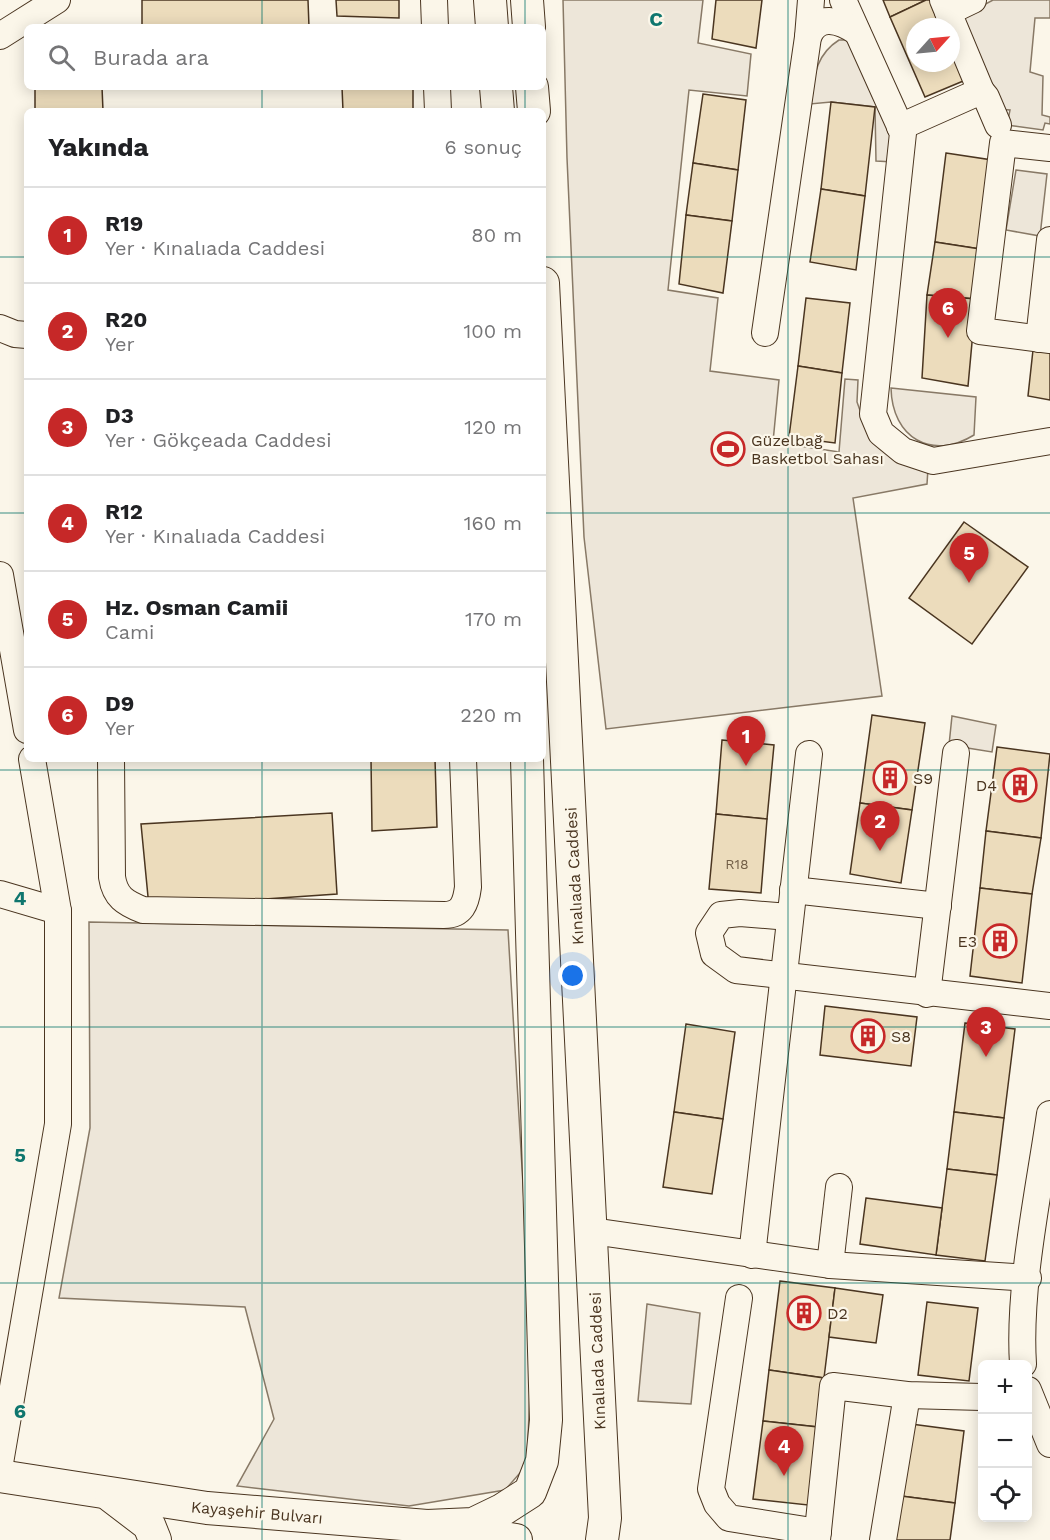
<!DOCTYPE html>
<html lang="tr">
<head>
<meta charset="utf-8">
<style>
	:root { --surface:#fff; --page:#f6f6f6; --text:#202124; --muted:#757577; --line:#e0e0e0; --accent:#c62828 }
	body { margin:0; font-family:"Work Sans",sans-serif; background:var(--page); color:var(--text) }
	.controls { position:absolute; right:18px; bottom:18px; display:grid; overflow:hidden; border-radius:9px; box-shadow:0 3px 15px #0003 }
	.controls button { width:54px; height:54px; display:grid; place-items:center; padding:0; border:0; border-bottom:2px solid var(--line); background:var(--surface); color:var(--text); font:30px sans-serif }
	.compass { position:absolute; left:906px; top:18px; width:54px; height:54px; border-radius:50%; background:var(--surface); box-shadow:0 3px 15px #0003; rotate:63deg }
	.you { position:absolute; left:573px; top:976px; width:21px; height:21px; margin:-15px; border:4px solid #fff; border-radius:50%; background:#1a73e8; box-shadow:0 0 0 9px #1a73e833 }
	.badge { display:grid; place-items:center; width:39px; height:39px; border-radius:50%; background:var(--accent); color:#fff; font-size:20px; font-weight:700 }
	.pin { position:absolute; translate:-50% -50px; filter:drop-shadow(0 2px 3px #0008) }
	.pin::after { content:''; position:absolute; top:32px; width:21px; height:18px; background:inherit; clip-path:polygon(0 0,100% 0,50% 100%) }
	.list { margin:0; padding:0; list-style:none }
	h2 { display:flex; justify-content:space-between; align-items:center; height:78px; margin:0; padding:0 24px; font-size:26px }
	h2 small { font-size:20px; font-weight:400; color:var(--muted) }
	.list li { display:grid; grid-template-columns:39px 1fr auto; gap:18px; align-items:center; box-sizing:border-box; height:96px; padding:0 24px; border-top:2px solid var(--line) }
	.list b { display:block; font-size:22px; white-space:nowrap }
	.list p { margin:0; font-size:20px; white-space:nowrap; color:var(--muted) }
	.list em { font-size:20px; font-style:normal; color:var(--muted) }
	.icon { flex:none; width:33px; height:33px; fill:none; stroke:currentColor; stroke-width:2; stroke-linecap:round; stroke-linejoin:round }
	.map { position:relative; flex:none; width:1050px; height:1540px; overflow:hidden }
	.search { position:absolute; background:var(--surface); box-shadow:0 3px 15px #0003; left:24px; top:24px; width:522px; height:66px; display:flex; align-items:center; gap:15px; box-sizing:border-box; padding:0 21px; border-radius:9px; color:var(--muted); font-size:22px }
	.panel { position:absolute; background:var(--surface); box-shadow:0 3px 15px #0003; left:24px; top:108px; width:522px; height:654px; border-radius:9px }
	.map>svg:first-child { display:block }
	.green { fill:#ede6d9; stroke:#887966; stroke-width:1.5 }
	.building { fill:#ecdcbc; stroke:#4a3520; stroke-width:1.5 }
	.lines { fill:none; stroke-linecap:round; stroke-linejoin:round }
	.minor-casing { stroke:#4a3520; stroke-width:28 }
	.major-casing { stroke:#4a3520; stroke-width:34 }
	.minor { stroke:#fbf6e9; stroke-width:26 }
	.major { stroke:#fbf6e9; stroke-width:32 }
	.grid { fill:none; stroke:#0f766e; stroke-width:1.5; stroke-opacity:0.55 }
	.labels { text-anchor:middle; stroke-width:4.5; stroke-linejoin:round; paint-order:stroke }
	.number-label { font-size:14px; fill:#725f47 }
	.poi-label { font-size:16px; fill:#4a3520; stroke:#fbf6e9; text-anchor:start }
	.street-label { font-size:16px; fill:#4a3520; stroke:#fbf6e9 }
	.grid-label { font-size:20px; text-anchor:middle; font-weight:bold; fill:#0f766e; stroke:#fbf6e9; stroke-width:4.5; stroke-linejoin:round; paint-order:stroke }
</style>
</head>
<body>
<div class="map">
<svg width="1050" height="1540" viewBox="0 0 1050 1540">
	<rect width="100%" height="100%" fill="#fbf6e9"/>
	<!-- green -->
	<g class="green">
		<path d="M563,0H703L698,43L751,54L747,96L689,90L668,290L718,298L710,371L779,380L773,442L839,452L845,379L858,380L857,402L862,416L928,468L927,484L853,498L882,696L606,729L584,537L567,158Z"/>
		<path d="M993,0H1050V18H1035L1030,72L1043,76L1042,115L1050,117V124L1045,123L1043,130L1007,125L1010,110L996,109L961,17Z"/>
		<path d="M839,40H853L897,143L894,162L876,161L875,107L831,102L810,104C814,78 815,55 839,40Z"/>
		<path d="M1016,170L1047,174L1040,236L1006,230Z"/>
		<path d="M891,388L976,397L974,435C932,461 892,438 891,388Z"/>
		<path d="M952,716L996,725L992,752L949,745Z"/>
		<path d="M89,922L508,930L532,1337L527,1465L505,1490L409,1506L237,1486L274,1419L245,1307L59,1298L90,1128Z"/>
		<path d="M647,1304L700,1313L691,1404L638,1401Z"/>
	</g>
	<!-- building -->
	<g class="building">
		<path d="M142,0H308L309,27H142Z"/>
		<path d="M336,0H399V18L337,16Z"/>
		<path d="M716,0H762L756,48L712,39Z"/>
		<path d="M883,0H926L890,17Z"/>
		<path d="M926,0H934L945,27H915V63H951V40L968,79L925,97L890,17Z"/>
		<path d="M35,87H102L103,111H35Z"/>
		<path d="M342,87H413V111H343Z"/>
		<path d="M703,94L746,100L738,170L693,163Z"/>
		<path d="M831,102L875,107L865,196L821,189Z"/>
		<path d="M946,153L992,160L980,249L935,242Z"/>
		<path d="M693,163L738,170L732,221L686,215Z"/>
		<path d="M821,189L865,196L856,270L810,262Z"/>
		<path d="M686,215L732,221L723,293L679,284Z"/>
		<path d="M935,242L980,249L976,299L927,295Z"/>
		<path d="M927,295L976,299L968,386L922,378Z"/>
		<path d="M806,298L850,303L842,373L798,366Z"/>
		<path d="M1033,350L1050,352V400L1028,396Z"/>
		<path d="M798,366L842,373L835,443L789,437Z"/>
		<path d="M964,522L1028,567L972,644L909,598Z"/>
		<path d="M872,715L925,723L912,810L860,803Z"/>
		<path d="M722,740L774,745L767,819L716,814Z"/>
		<path d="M997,747L1050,754L1041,838L986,831Z"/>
		<path d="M371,759H435L437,827L372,831Z"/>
		<path d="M860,803L912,810L901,883L850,874Z"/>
		<path d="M332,813L337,894L149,907L141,824Z"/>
		<path d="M716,814L767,819L761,893L709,889Z"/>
		<path d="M986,831L1041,838L1032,894L980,888Z"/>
		<path d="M980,888L1032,894L1022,983L970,976Z"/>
		<path d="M825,1006L917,1017L911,1066L820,1055Z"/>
		<path d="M965,1023L1015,1029L1004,1118L954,1112Z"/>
		<path d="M686,1024L735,1032L723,1119L674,1112Z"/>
		<path d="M674,1112L723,1119L712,1194L663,1187Z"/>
		<path d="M954,1112L1004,1118L997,1175L947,1169Z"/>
		<path d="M947,1169L997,1175L985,1261L936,1255Z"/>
		<path d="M866,1198L942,1208L936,1255L860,1244Z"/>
		<path d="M780,1281L835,1288L824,1378L769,1370Z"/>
		<path d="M835,1288L883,1295L876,1343L829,1337Z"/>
		<path d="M927,1302L978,1308L969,1381L918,1375Z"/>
		<path d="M769,1370L824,1378L818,1427L763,1421Z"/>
		<path d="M763,1421L818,1427L808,1505L753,1499Z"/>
		<path d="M911,1424L964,1431L955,1503L901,1496Z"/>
		<path d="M901,1496L955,1503L950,1540H896Z"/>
	</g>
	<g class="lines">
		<!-- minor casing -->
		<g class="minor-casing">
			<g id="minor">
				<path d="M434,0L435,27"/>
				<path d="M843,0L903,133L873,414L881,433L903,451L933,461L1050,441"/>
				<path d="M948,12L973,0"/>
				<path d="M0,36L57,0"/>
				<path d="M808,37L811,0"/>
				<path d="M437,87L438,111"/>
				<path d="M981,91L986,97L998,125"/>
				<path d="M900,127L981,91L943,0"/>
				<path d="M1050,148L1003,143L980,331L1050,340"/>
				<path d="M0,328L15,334L27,335"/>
				<path d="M765,333L808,37C817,13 840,20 857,32"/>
				<path d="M1039,339L1050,240"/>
				<path d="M0,575L27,730"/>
				<path d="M111,759L112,877C115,897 125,903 143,910L444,915C462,915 466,903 468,887L463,759"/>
				<path d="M793,890L938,906"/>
				<path d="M0,894L58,911"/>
				<path d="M789,917L740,913L721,915L709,933L714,954L736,970L1050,1006"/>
				<path d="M927,994L956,753"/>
				<path d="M592,1231L830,1265L1028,1278"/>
				<path d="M752,1255L809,754"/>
				<path d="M830,1265L839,1187"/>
				<path d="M739,1298L711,1489L717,1504L729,1518L818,1532"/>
				<path d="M1023,1364C1018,1287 1039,1191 1050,1114"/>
				<path d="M1028,1390L1050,1444"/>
				<path d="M0,1463L58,1124V911L32,759"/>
				<path d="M817,1540L833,1386L907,1395L982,1397"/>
				<path d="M883,1540L907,1395"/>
			</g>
		</g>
		<!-- major casing -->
		<g class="major-casing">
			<g id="major">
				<path d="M490,0L492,27"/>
				<path d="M527,0L529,27"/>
				<path d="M496,87L498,111"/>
				<path d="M532,87L534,111"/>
				<path d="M543,283L605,1518L602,1540"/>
				<path d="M0,1476L207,1508L427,1526L516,1540"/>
				<path d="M111,1496L149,1525L155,1540"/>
				<path d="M427,1526L473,1524L502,1510L530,1492L542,1461L546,1420L527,759"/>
			</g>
		</g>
		<!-- minor -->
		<use href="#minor" class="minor"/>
		<!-- major -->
		<use href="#major" class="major"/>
	</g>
	<!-- grid -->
	<path class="grid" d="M262,0V27M525,0V27M788,0V1540M262,87V111M525,87V111M0,257H27M543,257H1050M0,513H27M543,513H1050M262,759V1540M525,759V1540M0,770H1050M0,1027H1050M0,1283H1050"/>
	<!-- icons -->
	<defs>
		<g id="stadium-ring" transform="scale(1.725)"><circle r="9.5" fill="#fbf6e9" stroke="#c62828" stroke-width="1.5"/><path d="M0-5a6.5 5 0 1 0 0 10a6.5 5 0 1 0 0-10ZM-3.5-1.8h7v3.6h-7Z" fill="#c62828"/></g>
		<g id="building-ring" transform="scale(1.725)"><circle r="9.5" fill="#fbf6e9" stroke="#c62828" stroke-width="1.5"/><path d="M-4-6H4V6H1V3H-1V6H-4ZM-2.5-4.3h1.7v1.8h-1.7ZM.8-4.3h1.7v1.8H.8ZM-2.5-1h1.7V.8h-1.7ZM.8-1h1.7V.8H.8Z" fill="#c62828"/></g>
	</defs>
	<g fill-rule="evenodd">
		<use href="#stadium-ring" x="728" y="449"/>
		<use href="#building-ring" x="890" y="778"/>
		<use href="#building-ring" x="1020" y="785"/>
		<use href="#building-ring" x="1000" y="941"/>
		<use href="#building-ring" x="868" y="1036"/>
		<use href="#building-ring" x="804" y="1313"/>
	</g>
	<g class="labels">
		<!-- number labels -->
		<g class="number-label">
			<text x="737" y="869">R18</text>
		</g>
		<!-- poi labels -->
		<g class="poi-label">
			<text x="751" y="446">Güzelbağ<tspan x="751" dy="18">Basketbol Sahası</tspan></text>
			<text x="913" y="784">S9</text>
			<text x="997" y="791" text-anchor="end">D4</text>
			<text x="977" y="947" text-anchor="end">E3</text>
			<text x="891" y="1042">S8</text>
			<text x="827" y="1319">D2</text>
		</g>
		<!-- street labels -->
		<g class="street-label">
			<text transform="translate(574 876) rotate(-93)" y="6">Kınalıada Caddesi</text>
			<text transform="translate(597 1361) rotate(-92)" y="6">Kınalıada Caddesi</text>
			<text transform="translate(257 1512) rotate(5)" y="6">Kayaşehir Bulvarı</text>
		</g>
	</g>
	<g class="grid-label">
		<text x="656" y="26">C</text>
		<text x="20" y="905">4</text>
		<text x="20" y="1162">5</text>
		<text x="20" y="1418">6</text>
	</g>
</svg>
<div class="controls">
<button>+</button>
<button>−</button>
<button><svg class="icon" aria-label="locate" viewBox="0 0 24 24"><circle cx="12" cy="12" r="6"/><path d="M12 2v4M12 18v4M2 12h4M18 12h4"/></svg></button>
</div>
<svg class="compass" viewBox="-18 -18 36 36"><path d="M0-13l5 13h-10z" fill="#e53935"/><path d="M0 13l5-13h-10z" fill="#757577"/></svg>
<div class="you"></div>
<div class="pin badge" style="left:746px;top:766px">1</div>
<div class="pin badge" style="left:880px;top:851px">2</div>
<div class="pin badge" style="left:986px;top:1057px">3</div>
<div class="pin badge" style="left:784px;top:1476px">4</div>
<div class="pin badge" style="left:969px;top:583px">5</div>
<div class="pin badge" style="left:948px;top:338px">6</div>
<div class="search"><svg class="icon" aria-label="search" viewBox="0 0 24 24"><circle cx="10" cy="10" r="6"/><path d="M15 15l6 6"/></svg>Burada ara</div>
<section class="panel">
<h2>Yakında<small>6 sonuç</small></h2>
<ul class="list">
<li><span class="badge">1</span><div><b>R19</b><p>Yer · Kınalıada Caddesi</p></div><em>80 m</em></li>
<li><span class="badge">2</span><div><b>R20</b><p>Yer</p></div><em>100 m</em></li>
<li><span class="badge">3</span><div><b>D3</b><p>Yer · Gökçeada Caddesi</p></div><em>120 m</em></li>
<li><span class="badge">4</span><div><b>R12</b><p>Yer · Kınalıada Caddesi</p></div><em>160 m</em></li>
<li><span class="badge">5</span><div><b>Hz. Osman Camii</b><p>Cami</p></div><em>170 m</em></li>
<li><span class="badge">6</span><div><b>D9</b><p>Yer</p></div><em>220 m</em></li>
</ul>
</section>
</div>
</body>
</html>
